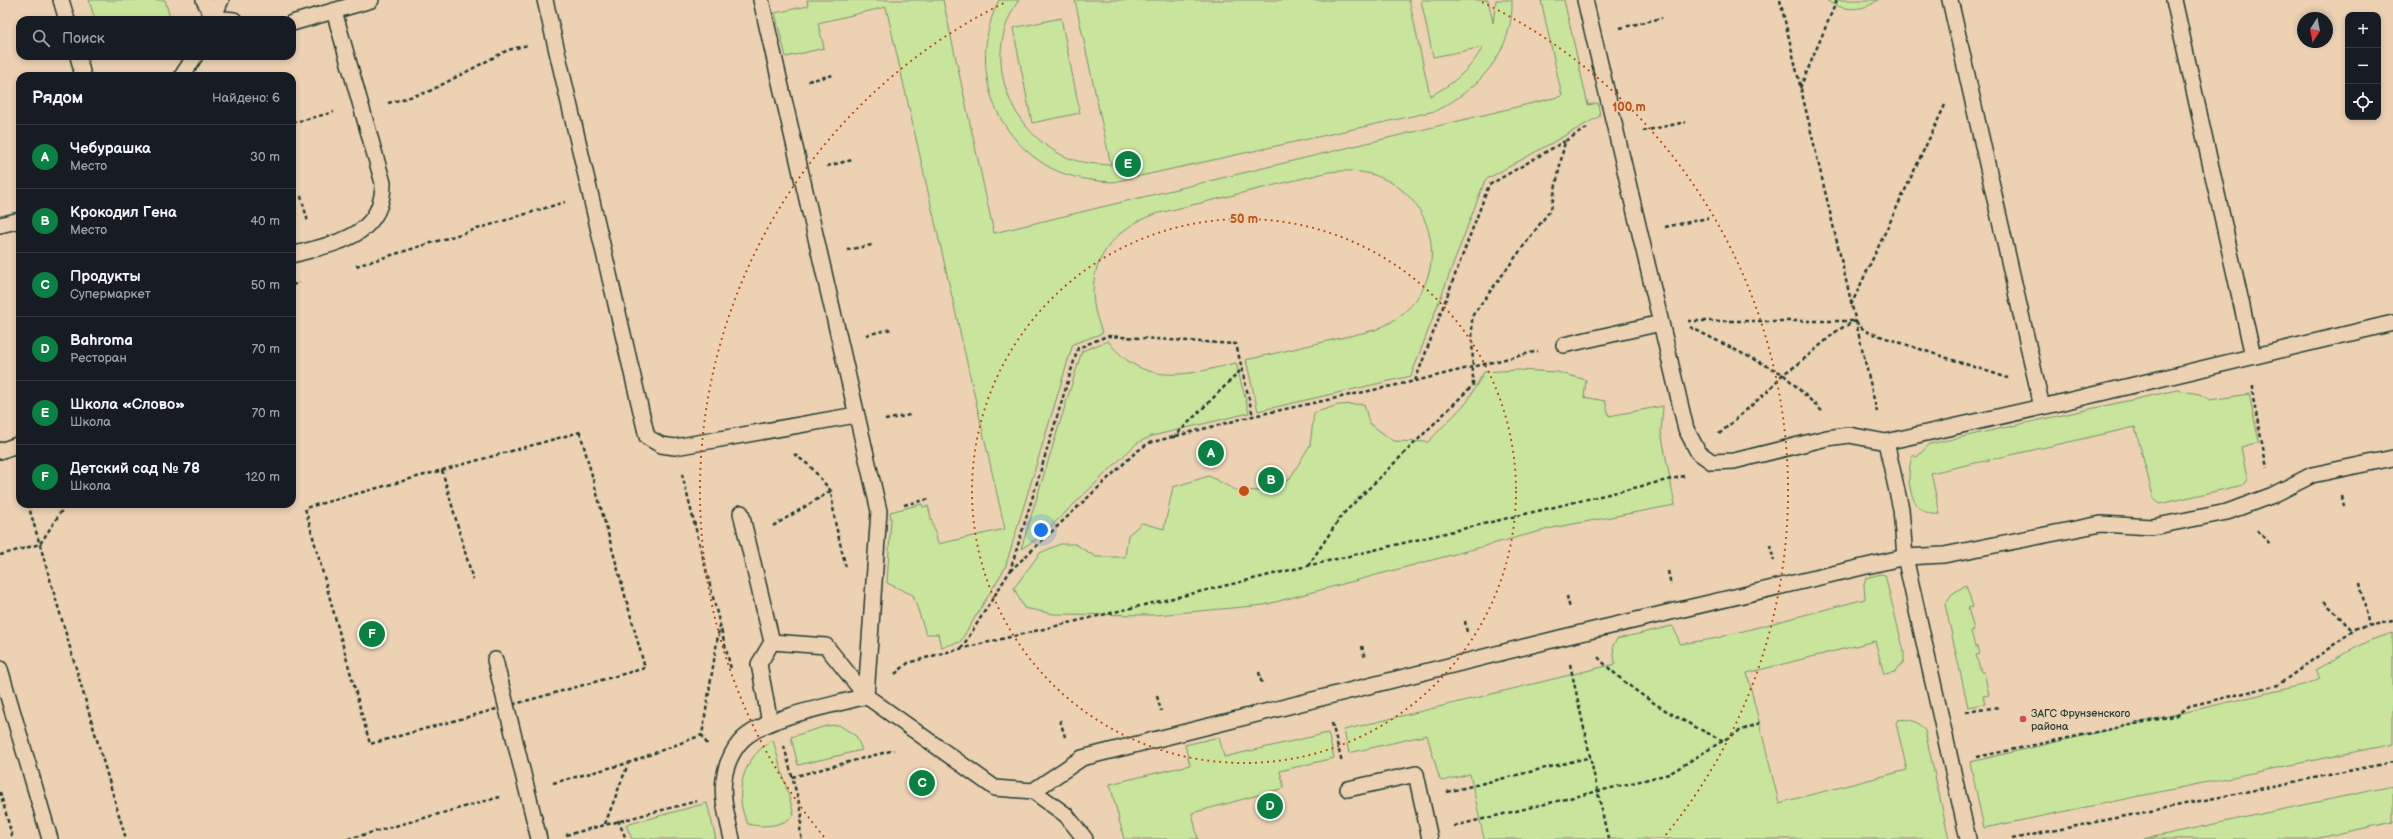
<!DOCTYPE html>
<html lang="ru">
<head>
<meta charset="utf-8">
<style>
	:root { --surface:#171b24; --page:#20242c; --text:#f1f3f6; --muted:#9ea1a6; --line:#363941; --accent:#0b8043 }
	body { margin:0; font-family:"Balsamiq Sans",sans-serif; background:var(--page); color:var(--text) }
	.controls { position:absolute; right:12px; top:12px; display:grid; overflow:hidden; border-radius:8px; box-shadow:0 2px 6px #0003 }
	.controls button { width:36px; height:36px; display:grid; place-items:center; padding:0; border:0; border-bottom:1px solid var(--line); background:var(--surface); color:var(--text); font:20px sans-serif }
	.compass { position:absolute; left:2297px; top:12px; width:36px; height:36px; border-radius:50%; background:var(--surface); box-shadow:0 2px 6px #0003; rotate:191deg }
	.you { position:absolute; left:1041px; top:530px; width:14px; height:14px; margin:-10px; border:3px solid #fff; border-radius:50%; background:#1a73e8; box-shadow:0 0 0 6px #1a73e833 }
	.badge { display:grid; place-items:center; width:26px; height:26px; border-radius:50%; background:var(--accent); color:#fff; font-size:13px; font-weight:700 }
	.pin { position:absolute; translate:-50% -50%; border:2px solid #fff; box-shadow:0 1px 4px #0006 }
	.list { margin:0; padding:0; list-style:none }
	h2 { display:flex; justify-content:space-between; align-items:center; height:52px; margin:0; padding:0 16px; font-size:17px }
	h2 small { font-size:13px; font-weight:400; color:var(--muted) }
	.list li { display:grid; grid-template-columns:26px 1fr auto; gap:12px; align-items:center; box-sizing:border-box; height:64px; padding:0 16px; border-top:1px solid var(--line) }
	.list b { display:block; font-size:15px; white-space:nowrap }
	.list p { margin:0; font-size:13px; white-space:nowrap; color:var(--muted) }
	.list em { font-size:13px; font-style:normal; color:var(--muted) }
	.icon { flex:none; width:22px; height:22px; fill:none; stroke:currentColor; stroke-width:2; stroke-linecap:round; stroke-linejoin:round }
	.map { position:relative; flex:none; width:2393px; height:839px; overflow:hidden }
	.search { position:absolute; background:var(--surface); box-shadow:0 2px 6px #0003; left:16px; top:16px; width:280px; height:44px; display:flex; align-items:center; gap:10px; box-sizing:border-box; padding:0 14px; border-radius:12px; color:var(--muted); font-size:15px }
	.panel { position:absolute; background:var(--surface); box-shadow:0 2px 6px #0003; left:16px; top:72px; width:280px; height:436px; border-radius:12px }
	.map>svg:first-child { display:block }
	.green { fill:#c9e59c; stroke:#749168 }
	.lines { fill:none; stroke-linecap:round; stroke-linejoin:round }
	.lane-casing { stroke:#1f3d34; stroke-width:18 }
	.path { stroke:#1f3d34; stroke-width:2.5; stroke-dasharray:4 3; stroke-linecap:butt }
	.lane { stroke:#ecd1b3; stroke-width:15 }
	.ring { fill:none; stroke:#c05314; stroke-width:2; stroke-dasharray:2 4 }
	.poi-dot { fill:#d1495b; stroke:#ecd1b3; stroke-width:1.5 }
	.labels { text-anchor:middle; stroke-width:3; stroke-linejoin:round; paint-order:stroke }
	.poi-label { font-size:11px; fill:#1f3d34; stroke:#ecd1b3; text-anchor:start }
	.centre { fill:#c05314; stroke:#ecd1b3; stroke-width:2 }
	.ring-label { font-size:12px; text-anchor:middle; font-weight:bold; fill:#c05314; stroke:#ecd1b3; stroke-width:3; stroke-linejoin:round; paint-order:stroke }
</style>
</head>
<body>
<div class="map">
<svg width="2393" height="839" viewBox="0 0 2393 839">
	<rect width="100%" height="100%" fill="#ecd1b3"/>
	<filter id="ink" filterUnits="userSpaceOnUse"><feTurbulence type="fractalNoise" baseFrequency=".025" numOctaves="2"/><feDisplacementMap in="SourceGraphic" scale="8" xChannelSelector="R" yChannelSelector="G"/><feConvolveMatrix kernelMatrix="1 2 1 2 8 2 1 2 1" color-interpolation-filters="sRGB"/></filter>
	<g filter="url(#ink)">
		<!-- green -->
		<g class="green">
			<path d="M89,0H165L170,18L161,20H95Z"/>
			<path d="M807,0H943L994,233L1562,96L1541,0H1564L1588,105L1598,103L1600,116L1485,180L1411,376L1258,411L1246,360L1375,330C1472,291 1436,157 1329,172L1155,214C1102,232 1078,281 1103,333L1073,344L1005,568L960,642L941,647L938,634H926L913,595L887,583L891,519L890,512L922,504L923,507L928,506L938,544L1005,529L886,7L818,23L824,48L786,57L775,13L808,6Z"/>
			<path d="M999,0H1019C982,52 1005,124 1058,153C1075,163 1093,164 1111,165L1075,0H1409L1430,96C1453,84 1470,70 1483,47L1433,57L1421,0H1488L1493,23L1496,0H1512C1514,52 1478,90 1435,111L1113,182C1092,181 1070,178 1051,168C990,135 969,61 999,0Z"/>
			<path d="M1826,0H1878C1862,12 1842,11 1826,0Z"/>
			<path d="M1061,18L1080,113L1032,123L1013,28Z"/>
			<path d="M1108,341C1144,388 1187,375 1236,363L1249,413L1152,436L1137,443L1040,537L1021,549L1082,351Z"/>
			<path d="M1518,370L1557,372L1586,380L1584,397L1605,401L1609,416L1663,406L1661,432L1675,505L1552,528L1264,605L1156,615L1054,614L1024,608L1014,588L1040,553L1060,544H1075L1096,557H1125L1128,535L1142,523L1164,529L1173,487L1209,476L1235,490L1263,491L1289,480L1310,445L1314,413L1338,405L1364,404L1369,423L1393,441L1428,442L1467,402L1484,372Z"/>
			<path d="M2177,390L2199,394L2210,400L2249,394L2259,442L2241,447L2247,479L2243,485L2159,504L2154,500L2135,427L1931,473L1940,514C1909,518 1904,476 1913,455L1917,457L1930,444Z"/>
			<path d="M1881,574L1885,575L1904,652V661L1895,672L1884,674L1875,641L1747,673L1779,803L1907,770L1896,723L1898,720C1910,718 1918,721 1925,731L1949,839H1484L1470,774L1443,781L1440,780L1427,735L1349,753L1344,730L1615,664L1613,645L1617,639L1672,626L1674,628L1680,644L1713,639L1865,599L1864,585L1866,578Z"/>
			<path d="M1966,585L1973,607L1968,608L1974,630L1971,631L1975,647H1978L1980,654L1976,655L1981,672H1984L1989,695L1983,696L1985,704L1968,707L1945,604L1952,594Z"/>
			<path d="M2393,633V744L1984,828L1970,762L2307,684L2320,678L2315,670L2368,641Z"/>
			<path d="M839,725L856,736L862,750L798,765L791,737L826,726Z"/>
			<path d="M1328,733L1334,758L1280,771L1284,788L1192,813L1198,839H1124L1110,784L1190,765L1185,745L1219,737L1224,757Z"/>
			<path d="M773,740L794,815C784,826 762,828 748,824C732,795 743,756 773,740Z"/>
			<path d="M2393,786V822L2313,839H2144Z"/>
			<path d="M707,803L716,839H632L626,825Z"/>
		</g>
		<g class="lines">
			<!-- lane casing -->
			<g class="lane-casing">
				<g id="lane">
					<path d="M61,0L67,20"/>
					<path d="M204,0L213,18L234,20"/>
					<path d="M545,0L647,437L661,445L675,447L856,415"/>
					<path d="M761,0L879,511L866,696L995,788L1033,791L1066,815L1085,839"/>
					<path d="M1585,0L1686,429L1698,452L1712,462L1734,461L1827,438L1849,435L1886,442L2042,407L1950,0"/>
					<path d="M2174,0L2253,356"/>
					<path d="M212,20L221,0"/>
					<path d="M292,23L371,0"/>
					<path d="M78,56L83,76"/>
					<path d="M182,76L195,56"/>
					<path d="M0,225L20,220"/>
					<path d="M292,255C334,243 383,238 383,183L334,11"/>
					<path d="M1564,345L1661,323"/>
					<path d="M2042,407L2393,323"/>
					<path d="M1886,442L1901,509L1905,557L1968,839"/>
					<path d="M0,451L20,444"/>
					<path d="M741,513L772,642L759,664L770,723"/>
					<path d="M495,660L539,839"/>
					<path d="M0,669L50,839"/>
					<path d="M1348,789L1416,774L1430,839"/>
					<path d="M1033,791L1082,758L1564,637L1905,557L1944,555L2101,524L2152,527L2227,512L2273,495L2312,475L2393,458"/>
					<path d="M732,839C728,820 721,799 724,779C726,763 735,744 748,735C777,714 832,706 866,696L826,646L772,642"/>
				</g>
			</g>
			<!-- path -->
			<g class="path">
				<path d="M1780,0L1877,412"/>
				<path d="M1620,28L1662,18"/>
				<path d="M808,81L833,75"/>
				<path d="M1800,88L1837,0"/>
				<path d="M388,103L428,92L508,50L528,45"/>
				<path d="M292,123L334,112"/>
				<path d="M1643,131L1686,122"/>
				<path d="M827,166L852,160"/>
				<path d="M301,196L308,222"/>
				<path d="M1665,227L1708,218"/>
				<path d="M847,250L872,245"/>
				<path d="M356,266L565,202"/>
				<path d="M292,285L299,283"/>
				<path d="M1851,305L1945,105"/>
				<path d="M1688,321H1855L1865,331L2008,378"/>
				<path d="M1690,327L1783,374L1823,412"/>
				<path d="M866,335L891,329"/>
				<path d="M1415,381L1489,185L1565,141"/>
				<path d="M2253,385V398L2267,468"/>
				<path d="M885,420L910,415"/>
				<path d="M580,432L645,668L370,744L305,508Z"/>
				<path d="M1719,434L1769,390L1783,374L1797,365L1838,330L1855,321"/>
				<path d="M1173,438L1242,369"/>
				<path d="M794,454L810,466L831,491L835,522L846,568"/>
				<path d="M442,470L473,580"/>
				<path d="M682,474L731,669"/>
				<path d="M2342,496L2344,506"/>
				<path d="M28,504L126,839"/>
				<path d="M904,505L929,499"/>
				<path d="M773,526L831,491"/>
				<path d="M2257,530L2270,544"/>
				<path d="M1770,545L1774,561"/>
				<path d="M0,555L40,544L66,504"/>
				<path d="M1308,566L1342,515L1473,385L1472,316L1551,209L1565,141L1587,128"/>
				<path d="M1010,571L1136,452L1149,443L1253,416L1415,381L1538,351"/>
				<path d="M1668,571L1671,585"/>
				<path d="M2360,583L2369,626"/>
				<path d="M1567,596L1570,609"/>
				<path d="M2324,601L2353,631"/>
				<path d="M1465,621L1467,633"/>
				<path d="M1362,646L1365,659"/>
				<path d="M961,649L1010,571L1078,348L1107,336L1236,344L1253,416"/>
				<path d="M1598,657C1631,693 1679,720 1724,741"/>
				<path d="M1570,664L1608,839"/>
				<path d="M1259,672L1262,685"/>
				<path d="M895,674L908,663L943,653L1684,476"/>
				<path d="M1157,696L1161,711"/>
				<path d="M1966,712L1999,707"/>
				<path d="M1060,720L1065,737"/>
				<path d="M1332,723L1342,763"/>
				<path d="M707,744L702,735L720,623"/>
				<path d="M784,746L802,814L800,832L802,839"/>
				<path d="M1977,757L2178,715L2189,706L2278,685L2357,628L2393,621"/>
				<path d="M792,777L894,750"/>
				<path d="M553,783L628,763L702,735"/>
				<path d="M0,792L13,839"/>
				<path d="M1447,792L1591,757"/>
				<path d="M618,820L626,839"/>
				<path d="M605,824L628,764"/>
				<path d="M1454,826L1669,774L1737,732L1760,723"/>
				<path d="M566,835L697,801"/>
				<path d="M348,839L500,797"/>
				<path d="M2012,839L2393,762"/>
			</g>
			<!-- lane -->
			<use href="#lane" class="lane"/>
		</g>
	</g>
	<!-- distance rings -->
	<g class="ring">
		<circle cx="1244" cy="491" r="272"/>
		<path d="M824 837A544 544 0 0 1 1006 2M1482 2A544 544 0 0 1 1664 837"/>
	</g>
	<!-- markers -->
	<circle class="poi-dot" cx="2023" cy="719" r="4"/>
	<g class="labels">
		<!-- poi labels -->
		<g class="poi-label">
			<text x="2031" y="717">ЗАГС Фрунзенского<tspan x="2031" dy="13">района</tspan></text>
		</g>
	</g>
	<circle cx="1244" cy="491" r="6" class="centre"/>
	<g class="ring-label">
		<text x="1629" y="111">100 m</text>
		<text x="1244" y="223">50 m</text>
	</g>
</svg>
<div class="controls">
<button>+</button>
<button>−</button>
<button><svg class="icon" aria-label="locate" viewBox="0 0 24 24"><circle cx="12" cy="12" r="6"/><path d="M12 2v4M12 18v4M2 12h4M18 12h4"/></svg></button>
</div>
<svg class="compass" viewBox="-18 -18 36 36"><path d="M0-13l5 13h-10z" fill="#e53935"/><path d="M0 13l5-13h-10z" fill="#9ea1a6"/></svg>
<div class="you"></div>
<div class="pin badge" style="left:1211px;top:453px">A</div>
<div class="pin badge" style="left:1271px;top:480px">B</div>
<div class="pin badge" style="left:922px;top:783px">C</div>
<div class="pin badge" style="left:1270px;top:806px">D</div>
<div class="pin badge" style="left:1128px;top:164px">E</div>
<div class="pin badge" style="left:372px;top:634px">F</div>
<div class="search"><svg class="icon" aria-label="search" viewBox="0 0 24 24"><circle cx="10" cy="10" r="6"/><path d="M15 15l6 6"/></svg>Поиск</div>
<section class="panel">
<h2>Рядом<small>Найдено: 6</small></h2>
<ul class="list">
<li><span class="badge">A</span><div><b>Чебурашка</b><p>Место</p></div><em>30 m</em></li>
<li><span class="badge">B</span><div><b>Крокодил Гена</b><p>Место</p></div><em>40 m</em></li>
<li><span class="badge">C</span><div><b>Продукты</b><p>Супермаркет</p></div><em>50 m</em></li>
<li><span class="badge">D</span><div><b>Bahroma</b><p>Ресторан</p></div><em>70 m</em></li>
<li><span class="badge">E</span><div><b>Школа «Слово»</b><p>Школа</p></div><em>70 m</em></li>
<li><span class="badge">F</span><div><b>Детский сад № 78</b><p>Школа</p></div><em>120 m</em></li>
</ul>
</section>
</div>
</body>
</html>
